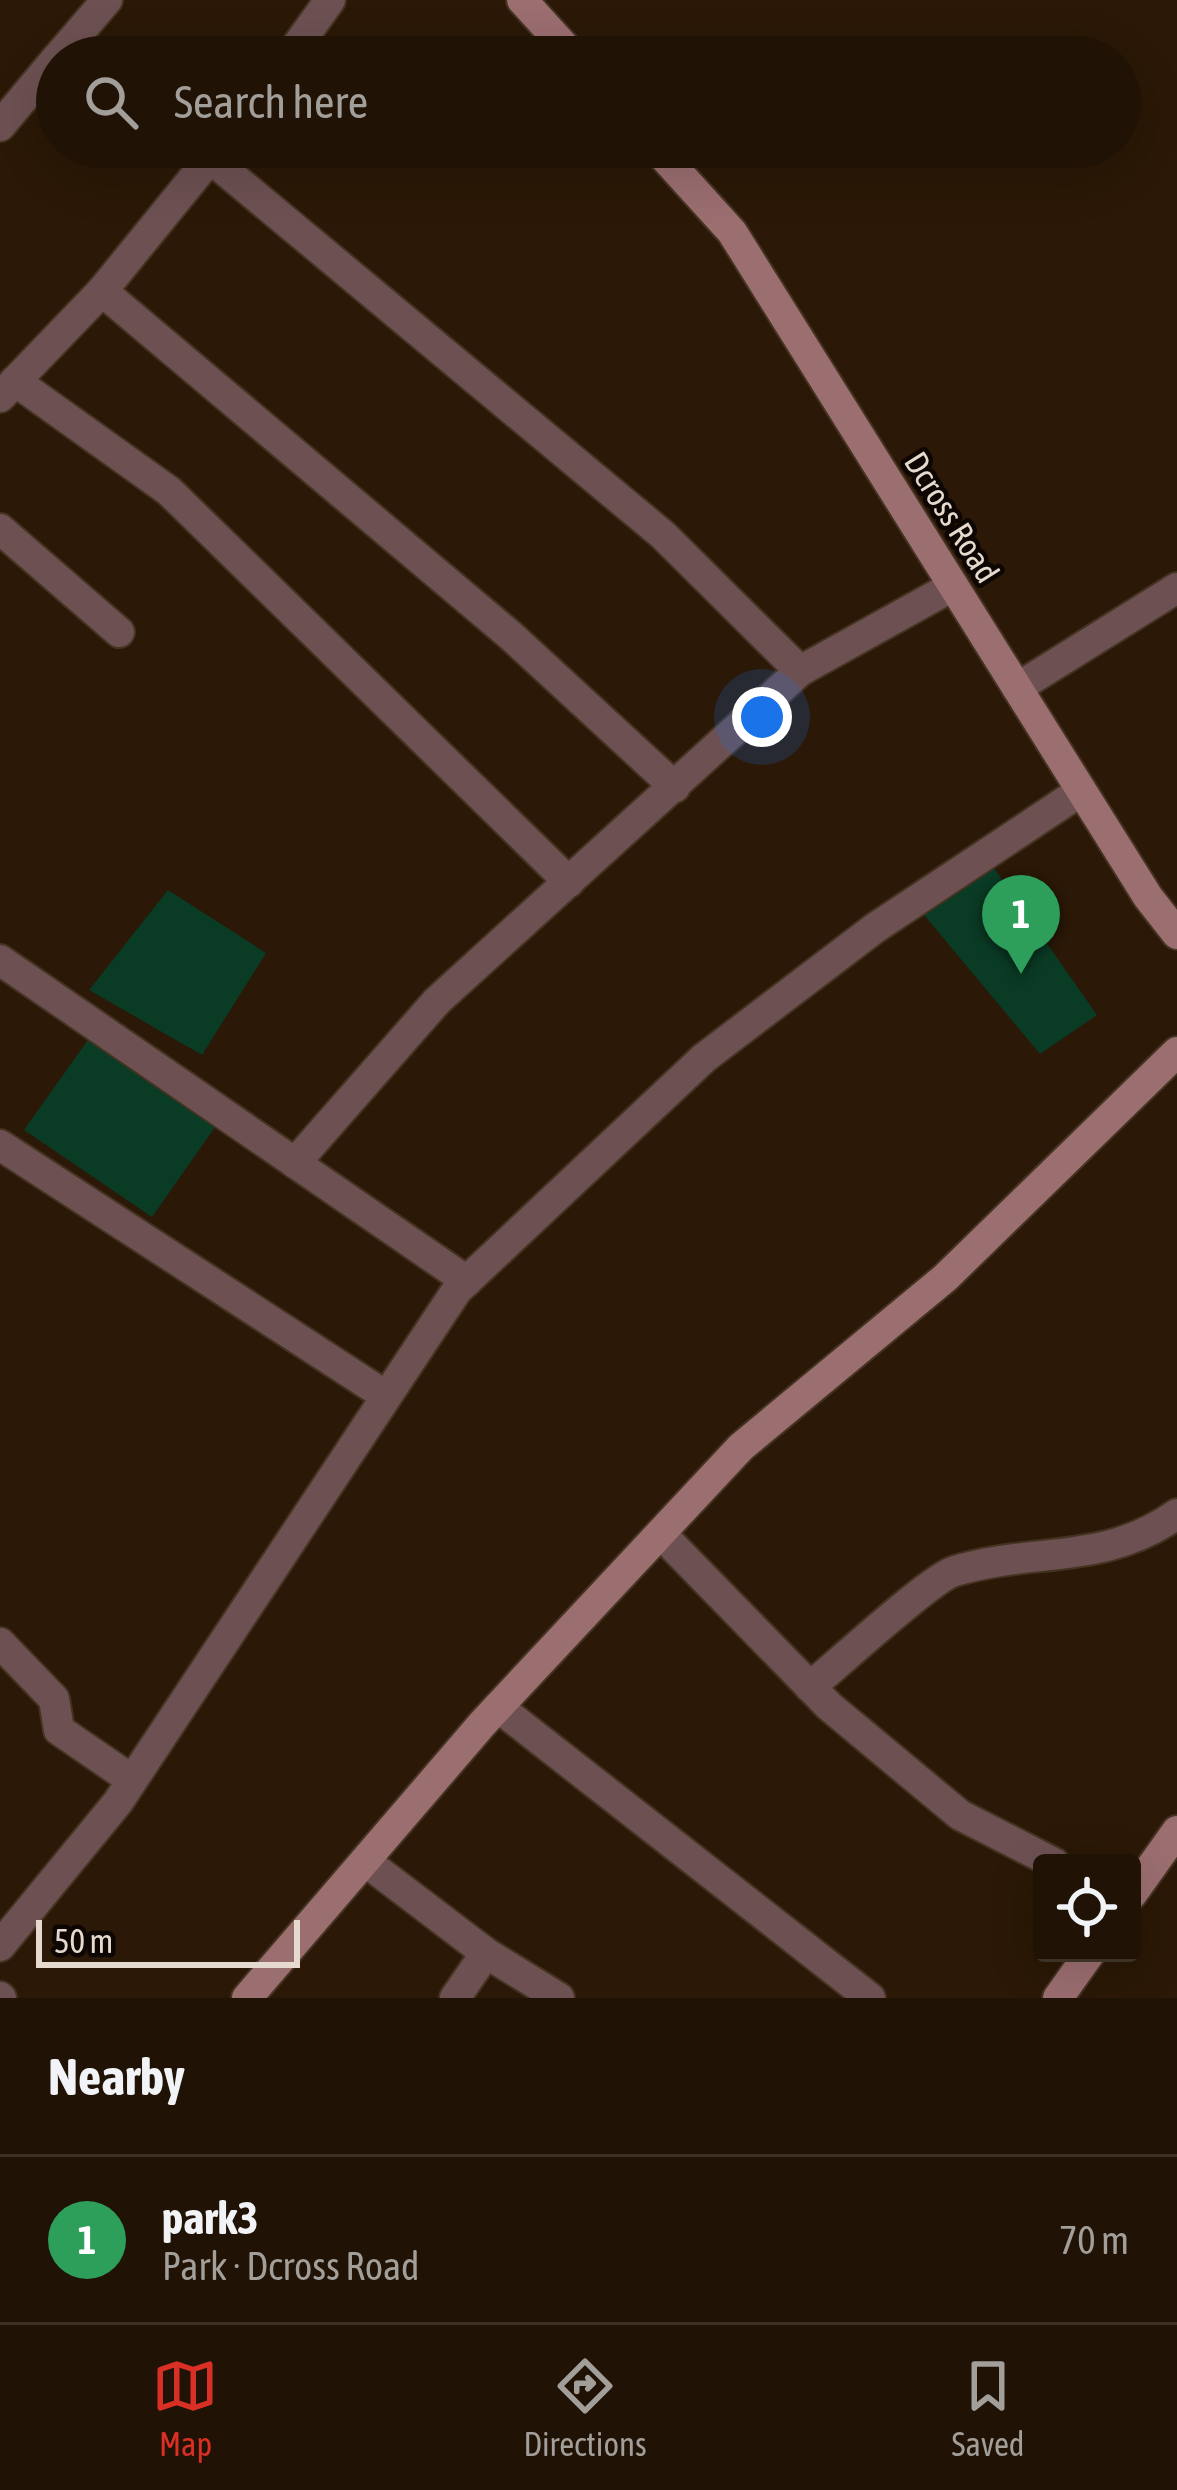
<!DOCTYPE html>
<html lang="en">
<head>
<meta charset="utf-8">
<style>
	:root { --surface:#201204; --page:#281b0e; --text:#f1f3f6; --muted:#a29e9a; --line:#3d3226; --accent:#d93025 }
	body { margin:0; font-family:"Asap Condensed",sans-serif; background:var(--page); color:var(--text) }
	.controls { position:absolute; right:36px; bottom:36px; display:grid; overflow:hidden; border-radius:12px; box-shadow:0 12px 48px #0002 }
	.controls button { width:108px; height:108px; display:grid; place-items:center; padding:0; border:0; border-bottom:3px solid var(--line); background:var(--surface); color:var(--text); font:60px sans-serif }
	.scale { position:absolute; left:36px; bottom:30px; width:264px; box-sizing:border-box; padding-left:12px; border:6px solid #e6d9ce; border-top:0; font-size:33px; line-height:42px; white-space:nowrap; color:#e6d9ce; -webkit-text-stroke:9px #0d0602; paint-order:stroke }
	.you { position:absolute; left:762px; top:717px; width:42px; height:42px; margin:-30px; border:9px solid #fff; border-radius:50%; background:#1a73e8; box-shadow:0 0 0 18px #1a73e833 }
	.badge { display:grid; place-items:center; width:78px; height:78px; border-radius:50%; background:var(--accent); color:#fff; font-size:39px; font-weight:700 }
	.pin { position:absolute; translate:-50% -99px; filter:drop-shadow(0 3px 6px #0008) }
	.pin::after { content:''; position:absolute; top:63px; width:42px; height:36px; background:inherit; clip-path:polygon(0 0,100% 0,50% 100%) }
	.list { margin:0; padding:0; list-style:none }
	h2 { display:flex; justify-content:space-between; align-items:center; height:156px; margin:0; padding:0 48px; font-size:51px }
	h2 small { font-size:39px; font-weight:400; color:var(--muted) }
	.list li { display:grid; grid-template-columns:78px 1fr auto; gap:36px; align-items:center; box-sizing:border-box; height:168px; padding:0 48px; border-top:3px solid var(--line) }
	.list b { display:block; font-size:45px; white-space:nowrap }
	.list p { margin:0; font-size:39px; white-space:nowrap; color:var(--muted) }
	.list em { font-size:39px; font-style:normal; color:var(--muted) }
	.icon { flex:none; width:66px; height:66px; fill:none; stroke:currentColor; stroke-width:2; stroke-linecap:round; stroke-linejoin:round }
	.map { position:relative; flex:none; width:1177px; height:1998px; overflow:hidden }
	.search { position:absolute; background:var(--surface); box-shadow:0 12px 48px #0002; left:36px; right:36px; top:36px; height:132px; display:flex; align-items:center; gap:30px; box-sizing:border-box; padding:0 42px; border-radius:66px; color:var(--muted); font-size:45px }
	.sheet { height:324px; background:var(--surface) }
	nav { display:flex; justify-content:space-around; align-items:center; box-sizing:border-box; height:168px; border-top:3px solid var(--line); background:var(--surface); font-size:33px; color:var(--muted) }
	nav a { display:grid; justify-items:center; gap:6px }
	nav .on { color:var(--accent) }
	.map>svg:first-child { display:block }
	.green { fill:#0a3b25 }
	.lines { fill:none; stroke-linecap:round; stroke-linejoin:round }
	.street-casing { stroke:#453322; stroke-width:34 }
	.secondary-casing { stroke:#453322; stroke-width:34 }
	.street { stroke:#6d5152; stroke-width:30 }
	.secondary { stroke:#9b6e70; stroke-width:30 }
	.labels { text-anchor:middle; stroke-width:9; stroke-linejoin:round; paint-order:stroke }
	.street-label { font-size:33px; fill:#e6d9ce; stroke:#0d0602 }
</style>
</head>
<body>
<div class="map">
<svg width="1177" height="1998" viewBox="0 0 1177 1998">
	<rect width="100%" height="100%" fill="#2b1806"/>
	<!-- green -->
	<g class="green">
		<path d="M992,865L1097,1015L1040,1054L919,909Z"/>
		<path d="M168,890L266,953L202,1055L89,990Z"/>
		<path d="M95,1030L220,1120L152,1217L24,1130Z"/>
	</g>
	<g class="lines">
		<!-- street casing -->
		<g class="street-casing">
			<g id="street">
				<path d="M58,57L107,0"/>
				<path d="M289,57L330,0"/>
				<path d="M0,126L57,58"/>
				<path d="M210,158L663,535L800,671"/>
				<path d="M102,291L510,635L675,787"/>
				<path d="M15,381L169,491L569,882"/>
				<path d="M0,397L102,291L219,147"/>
				<path d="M0,529L119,632"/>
				<path d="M1017,688L1177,588"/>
				<path d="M0,960L467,1281"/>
				<path d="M0,1145L386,1396"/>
				<path d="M295,1163L437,1001L800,671L953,586"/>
				<path d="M663,1536L829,1706L960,1815L1054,1863"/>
				<path d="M0,1643L54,1699L59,1730L132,1780"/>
				<path d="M810,1687C836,1666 932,1577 955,1571C1034,1547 1104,1566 1177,1514"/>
				<path d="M498,1707L870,1998"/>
				<path d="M365,1861L486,1953L559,1998"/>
				<path d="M0,1946L118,1802L457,1290L704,1058L875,928L1081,791"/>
				<path d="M0,1997L1,1998"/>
				<path d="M455,1998L486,1953"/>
			</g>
		</g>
		<!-- secondary casing -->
		<g class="secondary-casing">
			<g id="secondary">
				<path d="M522,0L574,57"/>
				<path d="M655,147L732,232L1148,897L1177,934"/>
				<path d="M1132,1894L1177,1831"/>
				<path d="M247,1998L483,1723L741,1447L945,1278L1177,1052"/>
				<path d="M1058,1998L1090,1953"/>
			</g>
		</g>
		<!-- street -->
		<use href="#street" class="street"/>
		<!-- secondary -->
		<use href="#secondary" class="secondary"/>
	</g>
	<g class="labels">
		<!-- street labels -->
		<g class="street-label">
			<text transform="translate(952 517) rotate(58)" y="12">Dcross Road</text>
		</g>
	</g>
</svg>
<div class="controls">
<button><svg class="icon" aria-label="locate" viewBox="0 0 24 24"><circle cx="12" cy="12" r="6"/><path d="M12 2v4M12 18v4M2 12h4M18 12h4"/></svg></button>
</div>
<div class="scale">50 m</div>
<div class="you"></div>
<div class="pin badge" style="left:1021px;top:974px;background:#2e9e5b">1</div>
<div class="search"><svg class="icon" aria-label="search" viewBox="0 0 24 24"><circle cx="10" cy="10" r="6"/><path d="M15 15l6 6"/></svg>Search here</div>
</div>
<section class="sheet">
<h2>Nearby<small></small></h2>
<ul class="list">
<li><span class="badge" style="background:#2e9e5b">1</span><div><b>park3</b><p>Park · Dcross Road</p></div><em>70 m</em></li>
</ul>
</section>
<nav>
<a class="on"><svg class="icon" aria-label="map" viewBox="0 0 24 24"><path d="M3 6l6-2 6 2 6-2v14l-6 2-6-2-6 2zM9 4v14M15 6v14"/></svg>Map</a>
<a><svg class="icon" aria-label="directions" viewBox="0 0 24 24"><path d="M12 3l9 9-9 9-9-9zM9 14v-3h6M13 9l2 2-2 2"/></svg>Directions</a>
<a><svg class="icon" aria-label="saved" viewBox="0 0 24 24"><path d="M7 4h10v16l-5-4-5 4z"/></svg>Saved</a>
</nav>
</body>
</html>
